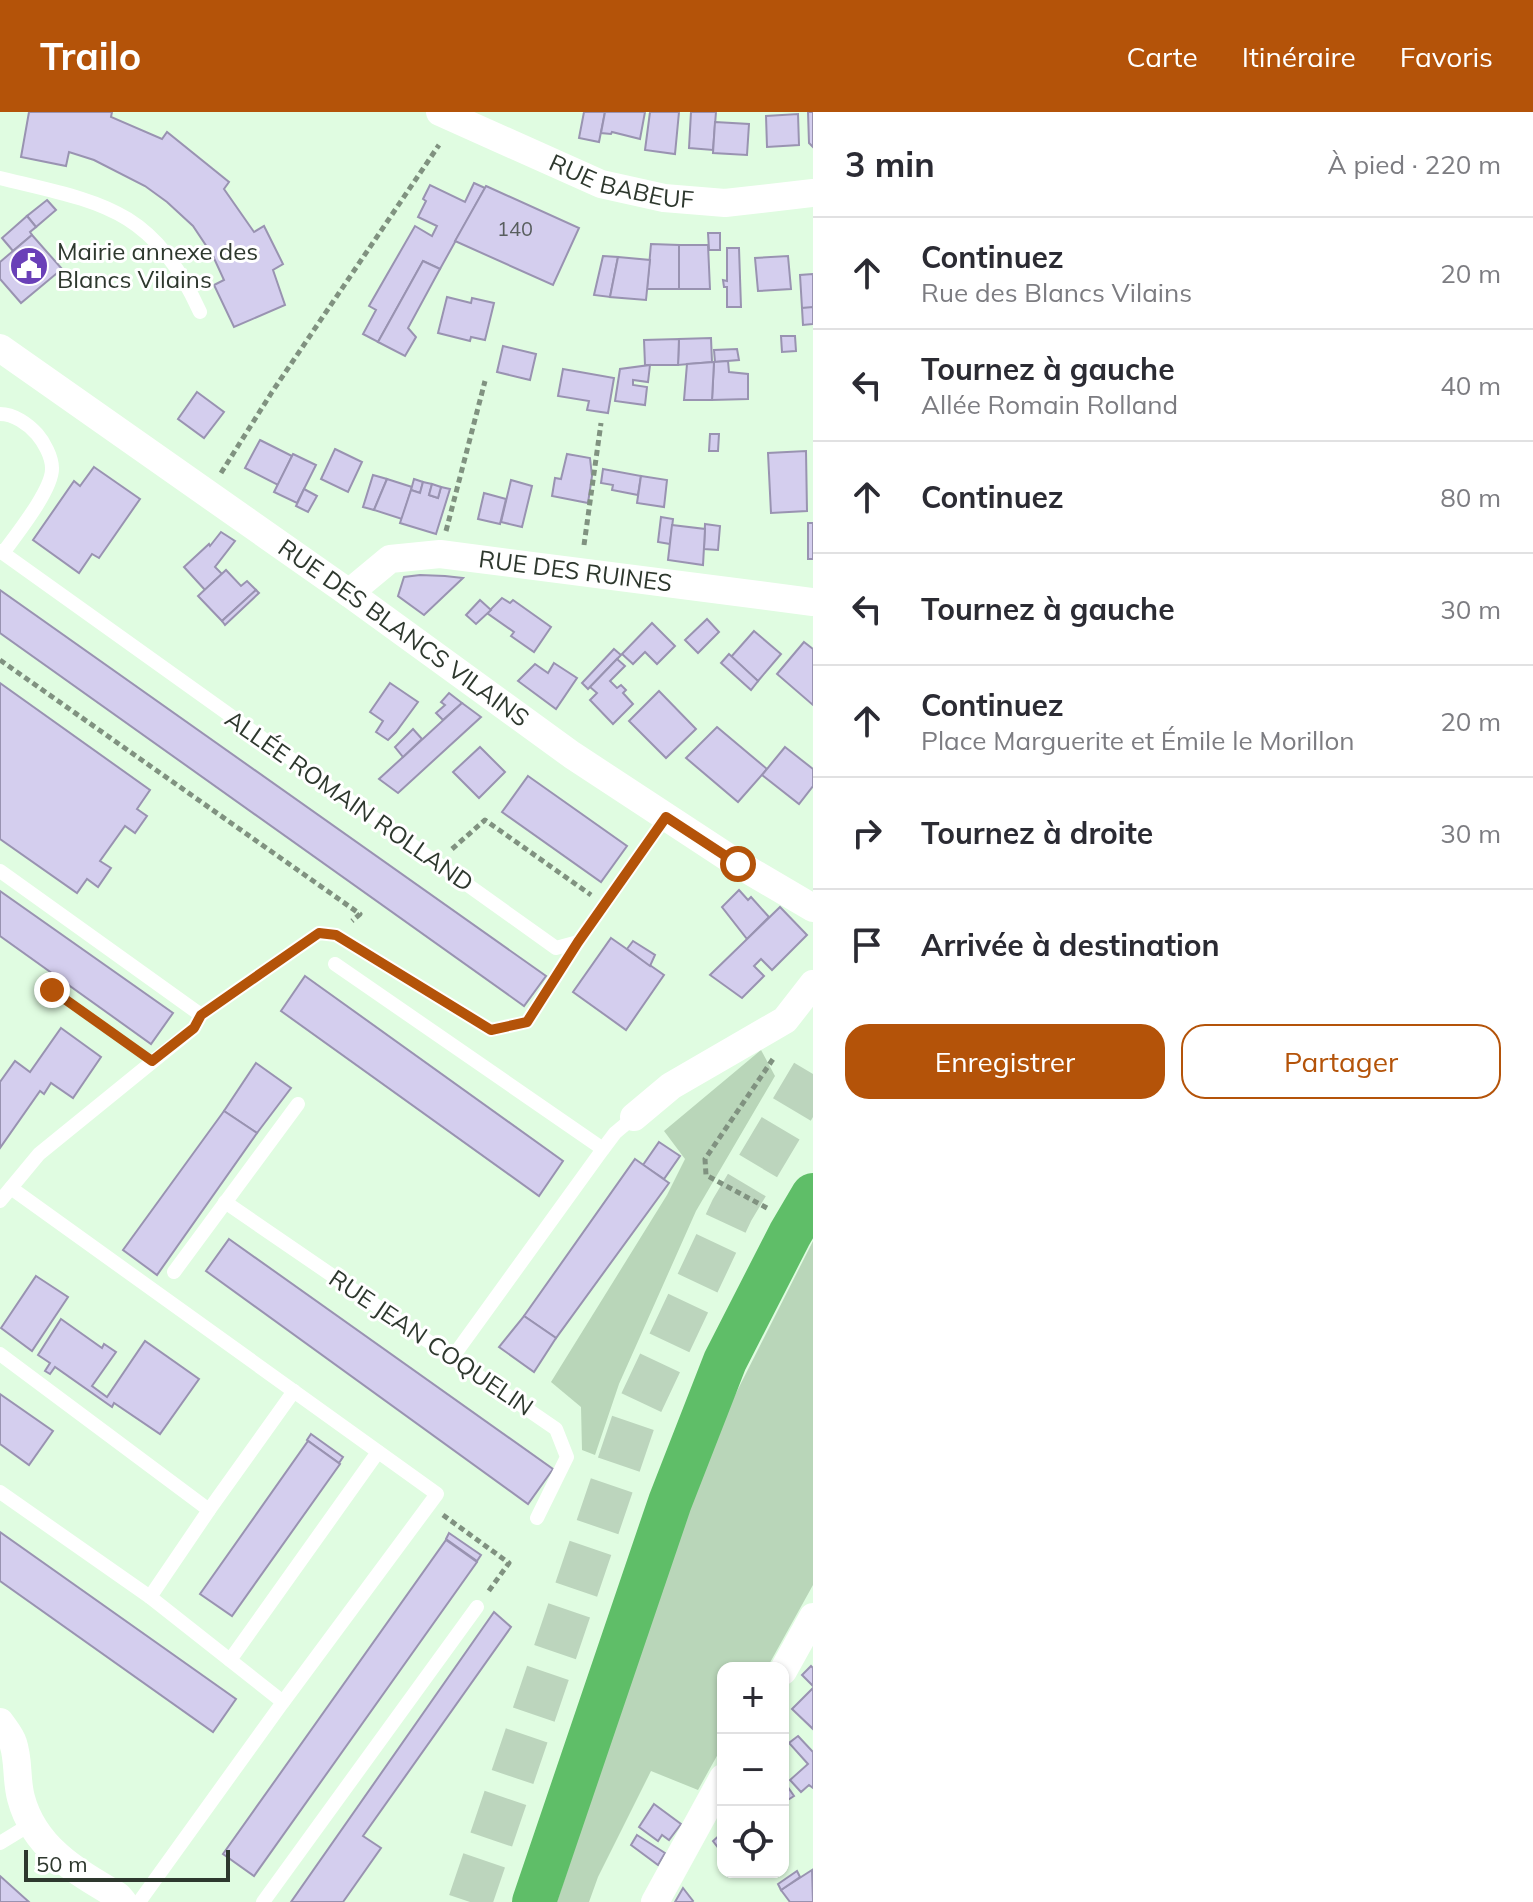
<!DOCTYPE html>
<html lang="fr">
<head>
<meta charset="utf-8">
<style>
	:root { --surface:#fff; --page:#f2f2f3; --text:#2b2b33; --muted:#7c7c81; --line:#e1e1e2; --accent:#b45309 }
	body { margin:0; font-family:Mulish,sans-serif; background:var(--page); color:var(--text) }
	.controls { position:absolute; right:24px; bottom:24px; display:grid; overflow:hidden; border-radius:16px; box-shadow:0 2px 6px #0004 }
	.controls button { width:72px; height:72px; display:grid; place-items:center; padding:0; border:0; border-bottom:2px solid var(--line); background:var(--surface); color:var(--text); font:40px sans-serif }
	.scale { position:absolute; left:24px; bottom:20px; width:206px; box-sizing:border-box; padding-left:8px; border:4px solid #2e382e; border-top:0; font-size:22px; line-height:28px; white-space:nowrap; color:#2e382e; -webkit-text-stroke:6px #fff; paint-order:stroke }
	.stop { position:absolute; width:24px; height:24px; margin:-18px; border:6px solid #b45309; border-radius:50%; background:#fff }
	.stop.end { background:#b45309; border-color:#fff; box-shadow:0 2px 8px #0008 }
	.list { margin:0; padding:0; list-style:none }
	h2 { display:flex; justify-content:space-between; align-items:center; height:104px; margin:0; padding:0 32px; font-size:34px }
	h2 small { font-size:26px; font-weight:400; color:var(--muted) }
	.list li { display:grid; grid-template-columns:52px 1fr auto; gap:24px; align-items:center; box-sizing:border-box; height:112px; padding:0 32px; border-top:2px solid var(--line) }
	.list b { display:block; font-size:30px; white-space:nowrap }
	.list p { margin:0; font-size:26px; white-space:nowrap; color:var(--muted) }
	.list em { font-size:26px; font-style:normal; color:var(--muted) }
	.actions { display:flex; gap:16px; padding:24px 32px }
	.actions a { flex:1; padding:18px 0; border:2px solid var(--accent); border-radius:24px; text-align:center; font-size:28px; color:var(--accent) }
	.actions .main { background:var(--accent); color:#fff }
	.icon { flex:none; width:44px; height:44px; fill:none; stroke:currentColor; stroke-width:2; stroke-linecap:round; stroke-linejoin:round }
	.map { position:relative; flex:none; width:813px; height:1790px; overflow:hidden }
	header { display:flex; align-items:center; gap:48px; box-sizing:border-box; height:112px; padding:0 40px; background:var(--accent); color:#fff }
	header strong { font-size:38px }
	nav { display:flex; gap:44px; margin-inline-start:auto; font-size:28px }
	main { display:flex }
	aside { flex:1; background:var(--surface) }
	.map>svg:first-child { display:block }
	.green { fill:#b9d6b9 }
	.building { fill:#d4ceee; stroke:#9993b1; stroke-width:2 }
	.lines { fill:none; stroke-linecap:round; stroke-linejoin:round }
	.highway-tunnel { stroke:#bcd5bd; stroke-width:44; stroke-dasharray:44 22; stroke-linecap:butt }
	.path { stroke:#809280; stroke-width:5; stroke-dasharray:6 4; stroke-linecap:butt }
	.lane { stroke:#fff; stroke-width:14 }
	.street { stroke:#fff; stroke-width:28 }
	.highway { stroke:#5fbe68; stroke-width:44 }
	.route { stroke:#b45309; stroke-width:10 }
	.labels { text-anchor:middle; stroke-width:6; stroke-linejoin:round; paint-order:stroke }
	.number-label { font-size:20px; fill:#585e5e }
	.street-label { font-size:24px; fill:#2e382e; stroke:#fff }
	.poi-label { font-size:24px; fill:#2e382e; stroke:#fff; text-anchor:start }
</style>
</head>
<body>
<header>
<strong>Trailo</strong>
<nav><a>Carte</a><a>Itinéraire</a><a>Favoris</a></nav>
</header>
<main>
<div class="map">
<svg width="813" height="1790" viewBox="0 0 813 1790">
	<rect width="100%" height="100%" fill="#e0fce1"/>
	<!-- green -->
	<g class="green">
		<path d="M761,938L775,964L696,1099L619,1272L595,1343L582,1338L581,1295L551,1270L667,1083L685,1047L664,1019Z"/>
		<path d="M813,1129V1473L767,1556H723V1633L698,1678L651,1659L598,1765L589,1790H557L672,1443L733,1287Z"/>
	</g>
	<!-- building -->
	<g class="building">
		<path d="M29,0H112L111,5L162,27L167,20L229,70L224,77L254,120L264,114L283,152L273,158L285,193L234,215L214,173L224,168L213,144L193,114L167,90L145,74L94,48L69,40L66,54L21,45Z"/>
		<path d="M584,0H605L599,30L579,26Z"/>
		<path d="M605,0H645L640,27L612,20L611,22L601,21Z"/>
		<path d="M650,0H679L675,42L645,38Z"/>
		<path d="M691,0H716L713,38L689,36Z"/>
		<path d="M808,0H813V35L809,31Z"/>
		<path d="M798,2L799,33L767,35L766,4Z"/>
		<path d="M715,10L749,12L747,43L713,41Z"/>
		<path d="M474,71L485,76L440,157L423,149L378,230L363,222L376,198L369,194L415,114L432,124L437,114L418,105L426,89L423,87L430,73L465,90Z"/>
		<path d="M486,74L579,116L553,173L455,129Z"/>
		<path d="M47,88L56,98L36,115L27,104Z"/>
		<path d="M27,104L36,115L30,120L32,123L13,139L2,126Z"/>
		<path d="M708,121H720V138H709Z"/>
		<path d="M32,123L62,157L21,191L0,167V150Z"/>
		<path d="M651,132L679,133V177H647Z"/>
		<path d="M679,133H708L710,177H679Z"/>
		<path d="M727,136H739L741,195H727V175H724L723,168L727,169Z"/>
		<path d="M603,144L618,145L610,185L594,183Z"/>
		<path d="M788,144L791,177L758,179L755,146Z"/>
		<path d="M618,145L650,148L646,188L610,185Z"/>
		<path d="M423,149L440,157L408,216L416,225L405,244L378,230Z"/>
		<path d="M813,162V197L802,196L800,163Z"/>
		<path d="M447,185L471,191L472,186L494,191L485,228L471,225L470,229L438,221Z"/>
		<path d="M813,195V212L803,213L802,196Z"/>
		<path d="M781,224H795L796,239L782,240Z"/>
		<path d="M711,226L712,250L678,253L679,227Z"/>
		<path d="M679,227L678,253H645L644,228Z"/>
		<path d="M503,234L536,242L530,268L497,260Z"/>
		<path d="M737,237L739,248L715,250L714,238Z"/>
		<path d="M728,249L729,260L748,262V287L712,288L714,250Z"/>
		<path d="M714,250L712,288H684L687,252Z"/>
		<path d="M650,253L648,270L633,268V273L647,275L645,293L615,289L620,257Z"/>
		<path d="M563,257L614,266L608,301L587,298L589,289L558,284Z"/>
		<path d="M197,280L224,300L204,326L178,307Z"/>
		<path d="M710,322H719L718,339H709Z"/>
		<path d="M260,328L292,344L278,373L245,356Z"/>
		<path d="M335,337L362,350L348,380L321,367Z"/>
		<path d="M806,339L807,399L771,401L768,341Z"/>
		<path d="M293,342L316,353L297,391L274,380Z"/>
		<path d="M567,342L590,346L592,364L588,391L552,384L555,366L561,367Z"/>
		<path d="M94,355L140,387L99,446L92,442L79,461L33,428L74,369L80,374Z"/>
		<path d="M603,357L641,364L638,383L612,378L613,373L601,371Z"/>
		<path d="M373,363L387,367L374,398L363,395Z"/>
		<path d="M641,364L667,368L664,395L637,391Z"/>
		<path d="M387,367L412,375L402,407L374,398Z"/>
		<path d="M414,367L423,370L420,381L411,378Z"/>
		<path d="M511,368L532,374L522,415L501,410Z"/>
		<path d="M423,370L432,372L429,383L438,386L441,375L450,377L436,422L400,411L411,378L420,381Z"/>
		<path d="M432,372L441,375L438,386L429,383Z"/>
		<path d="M304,377L317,384L308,400L296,394Z"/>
		<path d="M484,381L506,387L500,412L478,407Z"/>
		<path d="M661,405L673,407L670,432L658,430Z"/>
		<rect x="808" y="411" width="5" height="36"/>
		<path d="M705,412L720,414L718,438L704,437Z"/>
		<path d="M672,413L705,417L703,453L668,448Z"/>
		<path d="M221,420L235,429L215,455L222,462L205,478L184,455L209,432L210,434Z"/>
		<path d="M226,458L241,474L247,469L256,478L222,509L198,484Z"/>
		<path d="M420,463L445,464L463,466L424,503L398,484L404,465Z"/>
		<path d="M0,478L546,864L524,894L0,521Z"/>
		<path d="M256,478L259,481L225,513L222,509Z"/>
		<path d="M502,486L510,491L513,488L551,515L534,540L511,524L514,520L487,501Z"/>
		<path d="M480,488L491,498L476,512L466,503Z"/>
		<path d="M707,507L719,520L698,541L685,528Z"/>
		<path d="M652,511L675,534L657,552L645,540L633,552L622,542Z"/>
		<path d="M754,519L781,542L758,569L731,545Z"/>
		<path d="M804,530L813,537V593L777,562Z"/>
		<path d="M614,537L621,543L588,577L582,571Z"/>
		<path d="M729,542L758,569L751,578L721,551Z"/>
		<path d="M617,547L625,554L610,569L617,576L621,573L626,578L623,581L633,592L613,612L590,588L597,581L590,575Z"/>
		<path d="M554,551L577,566L556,597L518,569L535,552L548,561Z"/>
		<path d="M0,571L150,678L137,697L147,704L135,721L125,714L100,749L111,756L98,775L87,767L77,781L0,727Z"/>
		<path d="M390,571L418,590L396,620L388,628L376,620L383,609L370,600Z"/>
		<path d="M659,579L696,617L666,646L629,609Z"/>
		<path d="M449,581L462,591L443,608L436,601L445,593L441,590Z"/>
		<path d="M462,591L481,605L398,681L379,667Z"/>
		<path d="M717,615L767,657L738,690L686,646Z"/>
		<path d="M413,617L422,627L403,645L395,635Z"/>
		<path d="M480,635L505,660L479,686L453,660Z"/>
		<path d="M785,635L813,657V674L799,692L762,663Z"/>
		<path d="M528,664L627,734L601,770L502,700Z"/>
		<path d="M739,778L748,788L751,785L769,805L747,827L722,795Z"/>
		<path d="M0,779L173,901L151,932L0,824Z"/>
		<path d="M780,795L807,823L772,858L761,847L754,854L764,864L742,886L710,863Z"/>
		<path d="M611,826L664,863L626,918L573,880Z"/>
		<path d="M633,829L655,843L650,854L627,837Z"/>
		<path d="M305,864L563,1049L539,1084L281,899Z"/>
		<path d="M61,916L101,945L73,986L51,971L44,982L40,979L0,1036V970L15,949L30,960Z"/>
		<path d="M256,951L291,976L257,1021L224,999Z"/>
		<path d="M224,999L257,1021L157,1163L123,1138Z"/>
		<path d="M659,1030L680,1044L664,1067L643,1053Z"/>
		<path d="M635,1047L669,1071L556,1226L524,1204Z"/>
		<path d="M229,1127L553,1357L528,1392L206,1159Z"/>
		<path d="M36,1164L68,1185L32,1239L1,1216Z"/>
		<path d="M524,1204L556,1226L534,1260L499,1235Z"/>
		<path d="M61,1207L102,1236L104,1232L116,1240L92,1274L107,1285L145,1229L199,1267L160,1322L114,1291L112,1295L55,1255L50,1262L45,1259L50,1251L38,1243Z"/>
		<path d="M0,1282L53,1319L29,1353L0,1332Z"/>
		<path d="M311,1322L343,1345L339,1351L307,1328Z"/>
		<path d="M308,1329L340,1352L232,1504L200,1482Z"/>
		<path d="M0,1420L236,1587L213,1620L0,1469Z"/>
		<path d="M449,1421L481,1443L477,1449L446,1427Z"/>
		<path d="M446,1428L477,1450L254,1764L223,1742Z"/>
		<path d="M494,1500L511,1515L363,1724L381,1736L343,1790H291Z"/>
		<path d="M811,1554L813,1556V1574L802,1563Z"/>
		<path d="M813,1576V1617L792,1597Z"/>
		<path d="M798,1624L813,1640V1676L809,1673L801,1680L790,1668L808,1652L789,1631Z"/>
		<path d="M783,1668L794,1684L783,1691Z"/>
		<path d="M654,1692L681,1712L669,1728L662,1723L658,1729L639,1715Z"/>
		<path d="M723,1720V1742L713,1729Z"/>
		<path d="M637,1723L665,1741L658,1753L631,1733Z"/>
		<path d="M812,1758L813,1790H790L781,1778Z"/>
		<path d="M797,1759L800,1765L781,1778L778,1772Z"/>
		<path d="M0,1764L29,1790H0Z"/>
		<path d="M683,1776L693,1789L692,1790H675Z"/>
	</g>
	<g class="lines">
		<!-- highway-tunnel -->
		<path class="highway-tunnel" d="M470,1790L636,1302L732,1098L813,962"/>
		<!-- path -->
		<g class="path">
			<path d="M221,361L272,280L439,33"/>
			<path d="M446,419L485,269"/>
			<path d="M584,433L601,311"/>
			<path d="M0,548L360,802L352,809"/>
			<path d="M452,737L485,708L591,783"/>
			<path d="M52,878L136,938"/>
			<path d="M767,1096L706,1063L705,1047L773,947"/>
			<path d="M443,1403L509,1451L488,1480"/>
		</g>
		<!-- lane -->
		<g class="lane">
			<path d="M0,66C103,91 152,95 200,200"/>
			<path d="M0,302C14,302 28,312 37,322C44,330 52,345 52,356C53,377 16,423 3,441"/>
			<path d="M0,439L556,836L578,830L666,705"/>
			<path d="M0,759L201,903"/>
			<path d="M335,852L603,1037L452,1246"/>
			<path d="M603,1037L615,1021L634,1005"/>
			<path d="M11,1076L437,1382L283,1590"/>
			<path d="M0,1089L39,1042L194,916L201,903L319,821L336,823L491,918L527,910L578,830"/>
			<path d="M225,1090L556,1317L567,1345L537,1406"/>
			<path d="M174,1160L298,992"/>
			<path d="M0,1242L209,1398L150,1485L283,1590L139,1790"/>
			<path d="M0,1380L150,1485"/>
			<path d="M209,1398L294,1279"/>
			<path d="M230,1548L378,1340"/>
			<path d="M0,1731L31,1712"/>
			<path d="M263,1790L477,1495"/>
		</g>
		<!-- street -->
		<g class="street">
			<path id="s1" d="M440,0L601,72L664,86L725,91L813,81"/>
			<path id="s2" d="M0,236L349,481L572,643L738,752L813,796"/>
			<path id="s3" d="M349,481L390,447L440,442L813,490"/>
			<path d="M634,1005L671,974L785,908L813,872"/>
			<path d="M783,1559L813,1505"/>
			<path d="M0,1610C4,1616 11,1624 13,1631C19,1648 16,1668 21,1686C34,1736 77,1760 118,1784L123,1790"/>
			<path d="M655,1790L723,1666"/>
		</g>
		<!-- highway -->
		<path class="highway" d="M534,1790L670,1390L725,1249L790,1122L813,1083"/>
	</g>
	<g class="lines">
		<!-- route -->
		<path class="route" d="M52,878L152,949L194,916L201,903L319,821L336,823L491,918L527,910L578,830L666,705L738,752"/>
	</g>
	<!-- icons -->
	<defs>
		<g id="civic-disc" transform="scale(2)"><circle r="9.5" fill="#6a40b8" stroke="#fff"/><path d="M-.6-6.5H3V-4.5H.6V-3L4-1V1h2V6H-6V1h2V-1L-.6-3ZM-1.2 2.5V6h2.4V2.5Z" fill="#fff"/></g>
	</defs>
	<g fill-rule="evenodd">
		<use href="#civic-disc" x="29" y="154"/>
	</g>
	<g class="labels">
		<!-- number labels -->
		<g class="number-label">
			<text x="515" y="124">140</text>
		</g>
		<!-- street labels -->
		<g class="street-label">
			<text dy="8" stroke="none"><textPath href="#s1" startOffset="196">RUE BABEUF</textPath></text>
			<text dy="8" stroke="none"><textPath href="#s3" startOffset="240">RUE DES RUINES</textPath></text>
			<text dy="8" stroke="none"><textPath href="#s2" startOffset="494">RUE DES BLANCS VILAINS</textPath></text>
			<text transform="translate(349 689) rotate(35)" y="8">ALLÉE ROMAIN ROLLAND</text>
			<text transform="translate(431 1231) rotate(34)" y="8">RUE JEAN COQUELIN</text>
		</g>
		<!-- poi labels -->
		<g class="poi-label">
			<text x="57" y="148">Mairie annexe des<tspan x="57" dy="28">Blancs Vilains</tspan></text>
		</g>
	</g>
</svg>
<div class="controls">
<button>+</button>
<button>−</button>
<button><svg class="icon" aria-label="locate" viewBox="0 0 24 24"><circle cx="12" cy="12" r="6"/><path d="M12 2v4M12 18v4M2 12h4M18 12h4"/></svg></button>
</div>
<div class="scale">50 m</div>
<div class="stop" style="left:738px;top:752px"></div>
<div class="stop end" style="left:52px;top:878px"></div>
</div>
<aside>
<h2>3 min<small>À pied · 220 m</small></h2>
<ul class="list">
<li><svg class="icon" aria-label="ahead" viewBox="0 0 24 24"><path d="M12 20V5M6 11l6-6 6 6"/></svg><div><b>Continuez</b><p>Rue des Blancs Vilains</p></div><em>20 m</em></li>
<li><svg class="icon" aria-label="left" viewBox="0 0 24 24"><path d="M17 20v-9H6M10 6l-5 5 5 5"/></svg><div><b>Tournez à gauche</b><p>Allée Romain Rolland</p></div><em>40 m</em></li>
<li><svg class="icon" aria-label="ahead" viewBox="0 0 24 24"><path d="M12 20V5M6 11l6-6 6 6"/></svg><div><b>Continuez</b></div><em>80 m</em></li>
<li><svg class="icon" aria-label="left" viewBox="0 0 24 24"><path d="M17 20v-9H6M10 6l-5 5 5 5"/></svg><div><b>Tournez à gauche</b></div><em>30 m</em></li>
<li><svg class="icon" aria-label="ahead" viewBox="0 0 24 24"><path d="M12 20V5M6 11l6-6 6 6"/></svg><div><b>Continuez</b><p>Place Marguerite et Émile le Morillon</p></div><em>20 m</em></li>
<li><svg class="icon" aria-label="right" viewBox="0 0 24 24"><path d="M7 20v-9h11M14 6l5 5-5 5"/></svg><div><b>Tournez à droite</b></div><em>30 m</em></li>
<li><svg class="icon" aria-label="arrive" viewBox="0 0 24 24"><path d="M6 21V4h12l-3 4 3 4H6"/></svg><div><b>Arrivée à destination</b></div></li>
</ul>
<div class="actions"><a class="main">Enregistrer</a><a>Partager</a></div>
</aside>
</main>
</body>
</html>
